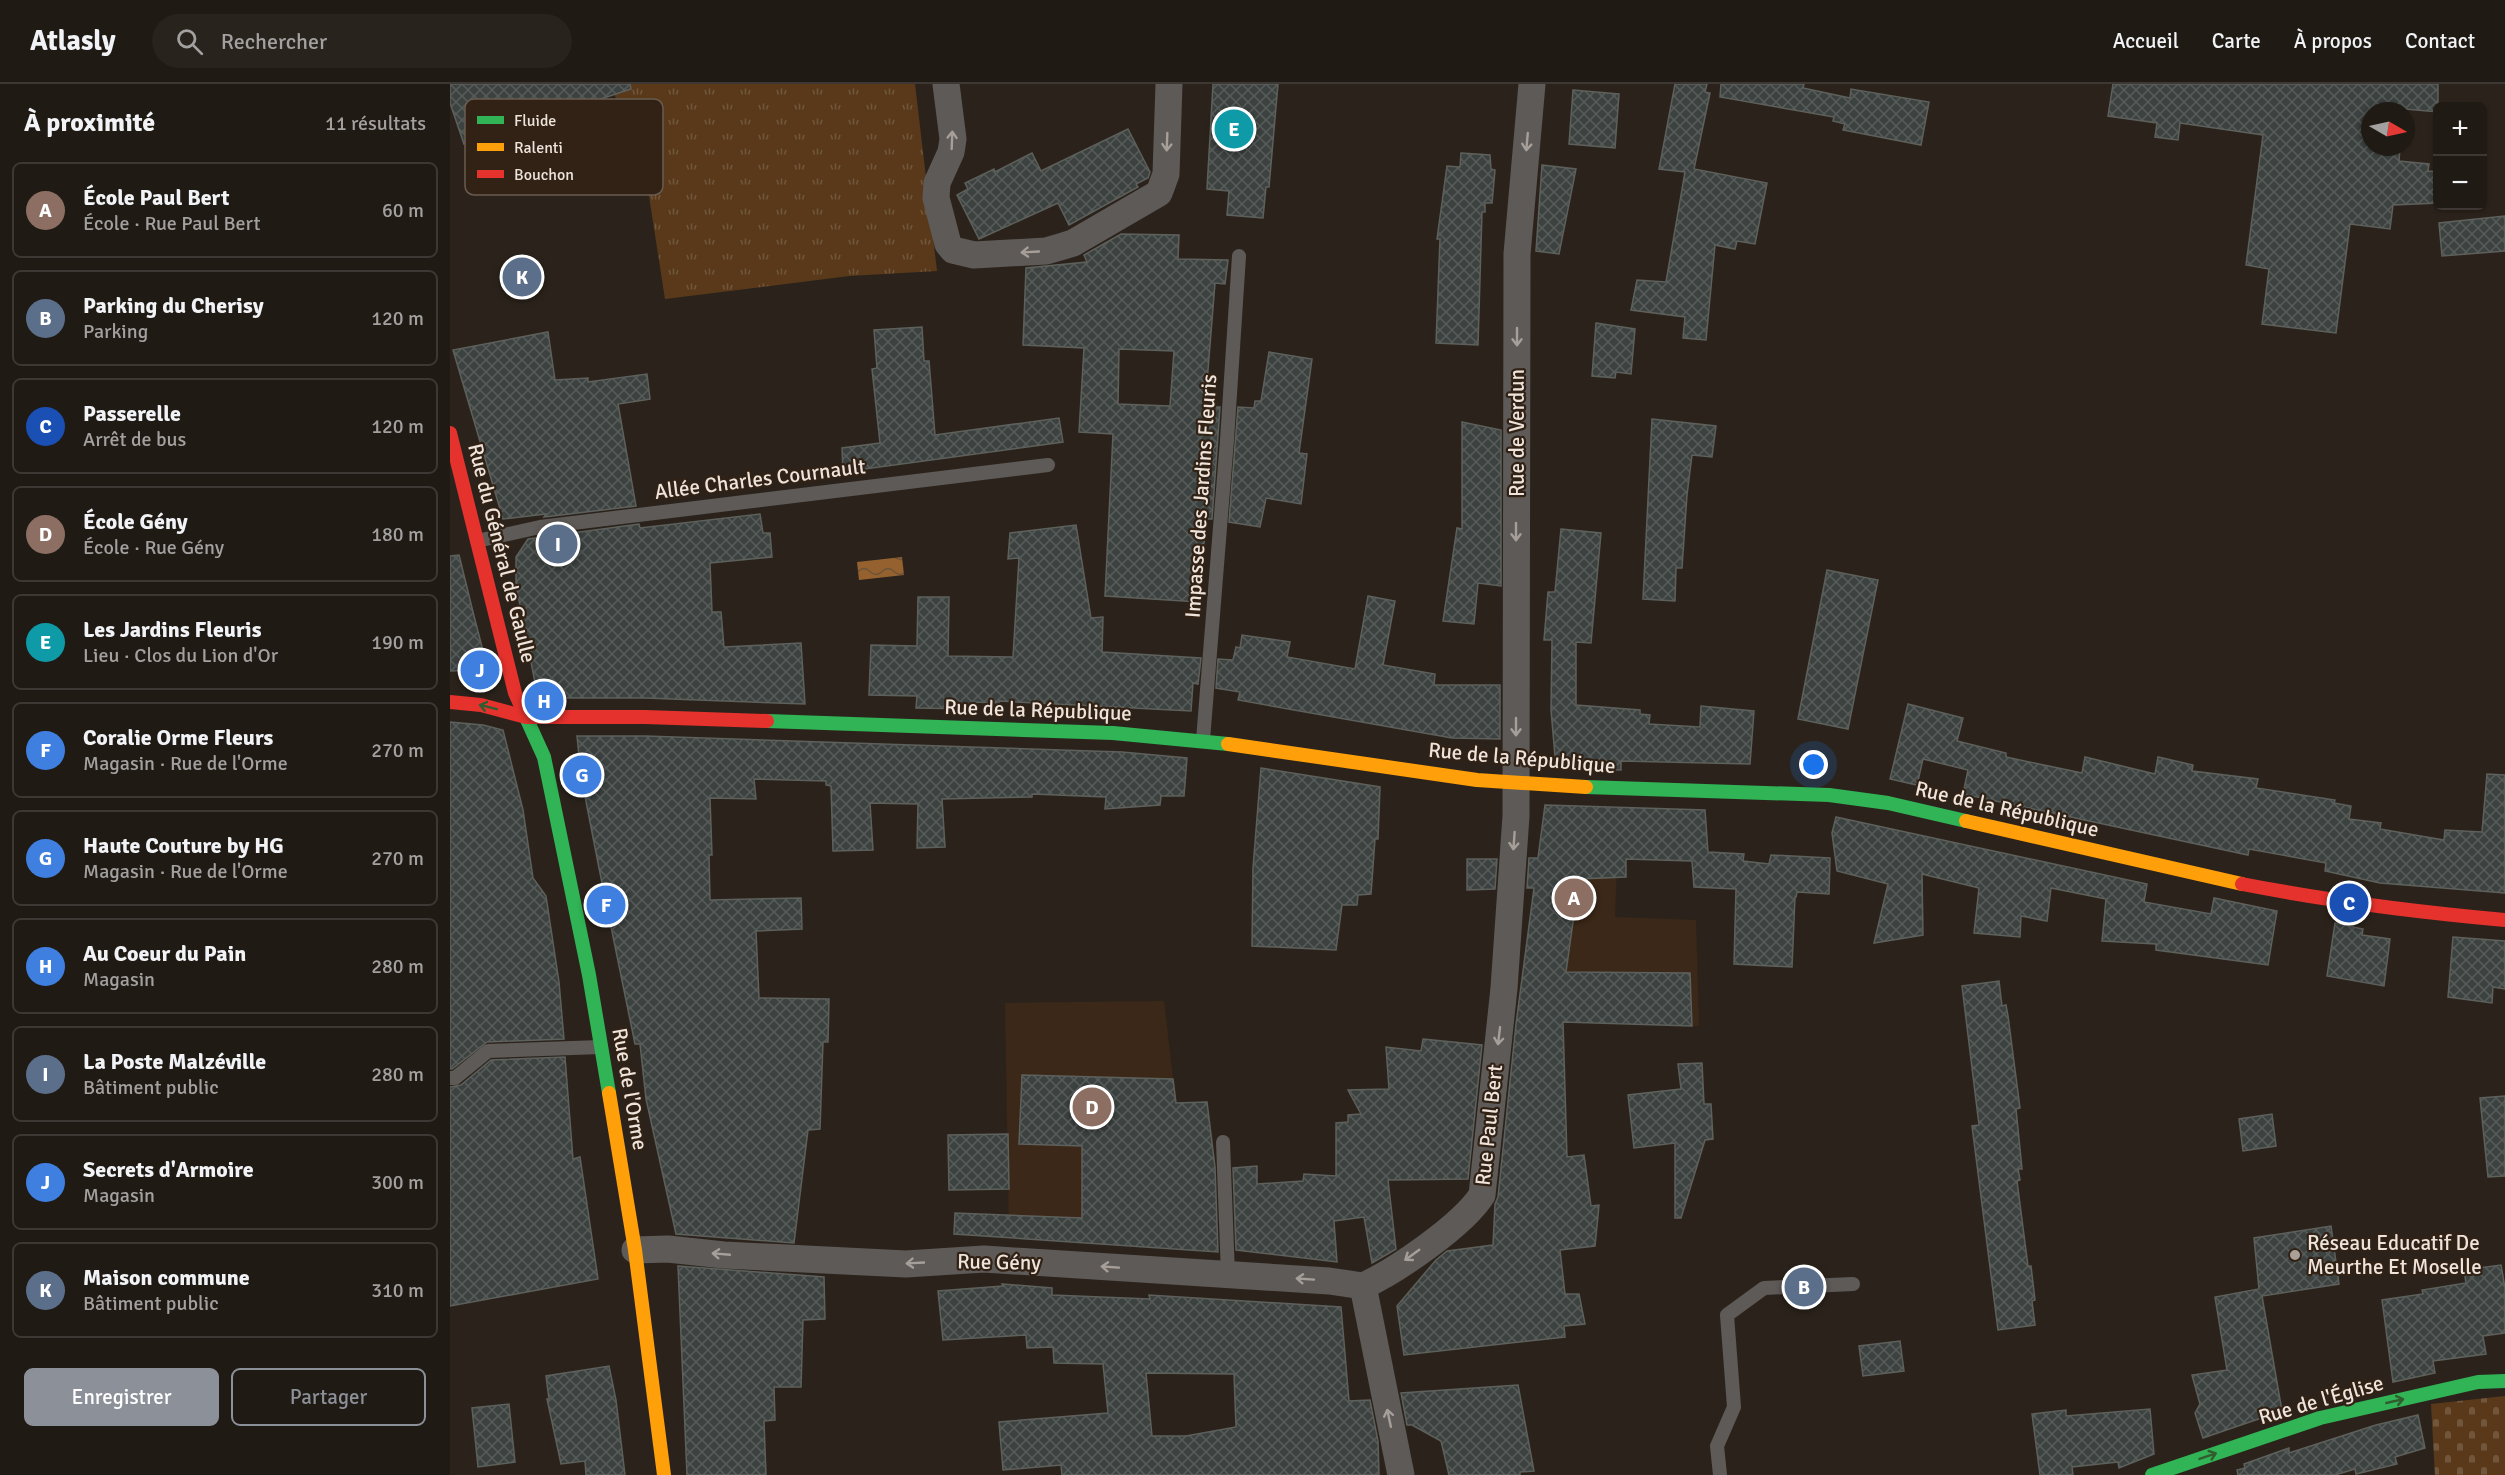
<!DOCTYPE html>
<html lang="fr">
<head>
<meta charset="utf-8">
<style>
	:root { --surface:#201a14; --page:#28231d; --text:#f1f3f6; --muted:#a2a1a0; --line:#3d3834; --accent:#8c9099 }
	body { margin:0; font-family:Signika,sans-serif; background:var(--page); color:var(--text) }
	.controls { position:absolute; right:18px; top:18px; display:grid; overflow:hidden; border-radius:9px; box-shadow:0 2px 4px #0004 }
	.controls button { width:54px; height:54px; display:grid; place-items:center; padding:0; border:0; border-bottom:2px solid var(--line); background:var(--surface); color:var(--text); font:30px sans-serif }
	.compass { position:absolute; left:1911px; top:18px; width:54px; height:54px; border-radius:50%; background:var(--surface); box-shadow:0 2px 4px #0004; rotate:99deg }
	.you { position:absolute; left:1364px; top:681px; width:21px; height:21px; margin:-15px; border:4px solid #fff; border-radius:50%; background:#1a73e8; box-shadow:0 0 0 9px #1a73e833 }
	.badge { display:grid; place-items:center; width:39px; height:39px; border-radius:50%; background:var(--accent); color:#fff; font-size:20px; font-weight:700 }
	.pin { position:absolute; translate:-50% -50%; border:3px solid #fff; box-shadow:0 2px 6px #0006 }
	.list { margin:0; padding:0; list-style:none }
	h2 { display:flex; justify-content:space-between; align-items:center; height:78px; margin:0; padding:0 24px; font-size:26px }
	h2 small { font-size:20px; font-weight:400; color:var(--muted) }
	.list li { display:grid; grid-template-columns:39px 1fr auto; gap:18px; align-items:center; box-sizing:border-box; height:96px; margin:0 12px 12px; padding:0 12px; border:2px solid var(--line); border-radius:9px }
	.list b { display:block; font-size:22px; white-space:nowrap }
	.list p { margin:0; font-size:20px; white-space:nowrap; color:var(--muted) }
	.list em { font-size:20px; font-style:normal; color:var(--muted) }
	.actions { display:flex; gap:12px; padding:18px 24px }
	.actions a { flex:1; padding:14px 0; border:2px solid var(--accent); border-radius:9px; text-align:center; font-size:21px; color:var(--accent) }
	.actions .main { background:var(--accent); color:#fff }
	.icon { flex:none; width:33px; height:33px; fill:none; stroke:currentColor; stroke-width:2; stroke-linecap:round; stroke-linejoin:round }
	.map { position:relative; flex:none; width:2055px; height:1391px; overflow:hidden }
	header { display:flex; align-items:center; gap:36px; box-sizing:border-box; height:84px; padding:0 30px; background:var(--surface); border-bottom:2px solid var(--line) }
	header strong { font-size:28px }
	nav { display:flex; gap:33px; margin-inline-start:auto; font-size:21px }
	.search { width:420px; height:54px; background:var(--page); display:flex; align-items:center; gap:15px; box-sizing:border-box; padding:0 21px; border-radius:33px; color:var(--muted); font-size:22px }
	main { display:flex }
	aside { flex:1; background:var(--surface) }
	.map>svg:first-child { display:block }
	.built { fill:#3b2818 }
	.grass { fill:url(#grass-tufts) }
	.cemetery { fill:url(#cemetery-stones) }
	.water { fill:url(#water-waves) }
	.building { fill:url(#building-cross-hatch); stroke:#5e605c; stroke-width:1.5; fill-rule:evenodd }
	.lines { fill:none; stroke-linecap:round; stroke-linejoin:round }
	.lane { stroke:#5e5a57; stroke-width:14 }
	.street { stroke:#5e5a57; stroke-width:27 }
	.fast { stroke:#30b455; stroke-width:14 }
	.slow { stroke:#ff9f0a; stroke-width:14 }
	.jam { stroke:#e5322d; stroke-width:14 }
	.oneway { stroke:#a69f99 }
	.oneway2 { stroke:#315c2f }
	.poi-dot { fill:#aaa098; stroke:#312215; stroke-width:2 }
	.labels { text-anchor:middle; stroke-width:4.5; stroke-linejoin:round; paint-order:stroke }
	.street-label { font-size:21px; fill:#eee4db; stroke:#312215 }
	.poi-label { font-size:21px; fill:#eee4db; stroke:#312215; text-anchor:start }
	.key { fill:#312215; stroke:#6a5c50; stroke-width:1.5 }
	.key-label { font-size:16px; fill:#eee4db }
</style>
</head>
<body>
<header>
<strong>Atlasly</strong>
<div class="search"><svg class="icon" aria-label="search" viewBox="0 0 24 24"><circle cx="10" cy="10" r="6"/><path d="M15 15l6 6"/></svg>Rechercher</div>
<nav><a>Accueil</a><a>Carte</a><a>À propos</a><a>Contact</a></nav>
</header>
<main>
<aside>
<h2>À proximité<small>11 résultats</small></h2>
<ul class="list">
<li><span class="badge" style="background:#8d6e63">A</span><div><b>École Paul Bert</b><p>École · Rue Paul Bert</p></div><em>60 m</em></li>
<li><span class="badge" style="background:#5c6f8a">B</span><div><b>Parking du Cherisy</b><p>Parking</p></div><em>120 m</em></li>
<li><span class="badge" style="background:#1a4fb4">C</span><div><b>Passerelle</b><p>Arrêt de bus</p></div><em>120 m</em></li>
<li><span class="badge" style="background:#8d6e63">D</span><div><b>École Gény</b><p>École · Rue Gény</p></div><em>180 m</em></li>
<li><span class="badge" style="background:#0f9aa8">E</span><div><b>Les Jardins Fleuris</b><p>Lieu · Clos du Lion d'Or</p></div><em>190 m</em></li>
<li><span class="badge" style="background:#3f7fe0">F</span><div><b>Coralie Orme Fleurs</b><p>Magasin · Rue de l'Orme</p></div><em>270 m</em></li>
<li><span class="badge" style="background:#3f7fe0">G</span><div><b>Haute Couture by HG</b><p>Magasin · Rue de l'Orme</p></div><em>270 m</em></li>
<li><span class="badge" style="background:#3f7fe0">H</span><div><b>Au Coeur du Pain</b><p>Magasin</p></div><em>280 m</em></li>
<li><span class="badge" style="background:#5c6f8a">I</span><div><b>La Poste Malzéville</b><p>Bâtiment public</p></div><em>280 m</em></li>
<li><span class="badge" style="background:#3f7fe0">J</span><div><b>Secrets d'Armoire</b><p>Magasin</p></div><em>300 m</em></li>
<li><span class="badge" style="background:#5c6f8a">K</span><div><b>Maison commune</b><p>Bâtiment public</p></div><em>310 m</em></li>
</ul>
<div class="actions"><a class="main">Enregistrer</a><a>Partager</a></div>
</aside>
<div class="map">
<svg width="2055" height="1391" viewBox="0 0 2055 1391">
	<defs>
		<pattern id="grass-tufts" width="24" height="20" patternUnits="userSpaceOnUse" patternTransform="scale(1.5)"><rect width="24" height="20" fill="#59391a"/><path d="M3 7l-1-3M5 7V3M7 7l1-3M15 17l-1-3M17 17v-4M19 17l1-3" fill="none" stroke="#71563b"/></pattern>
		<pattern id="cemetery-stones" width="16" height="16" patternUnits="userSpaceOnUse" patternTransform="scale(1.5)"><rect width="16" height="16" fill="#59391a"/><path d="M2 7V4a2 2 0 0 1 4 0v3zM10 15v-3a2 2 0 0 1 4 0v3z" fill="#71563b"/></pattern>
		<pattern id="water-waves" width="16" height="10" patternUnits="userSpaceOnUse" patternTransform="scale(1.5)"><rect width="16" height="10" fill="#95622f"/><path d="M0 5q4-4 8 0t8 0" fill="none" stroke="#6e5338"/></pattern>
		<pattern id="building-cross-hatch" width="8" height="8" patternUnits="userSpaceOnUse" patternTransform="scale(1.5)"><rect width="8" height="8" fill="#3c4240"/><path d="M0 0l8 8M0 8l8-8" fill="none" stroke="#585d5b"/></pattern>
	</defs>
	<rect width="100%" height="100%" fill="#2b231b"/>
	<!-- built -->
	<g class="built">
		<path d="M1095,721L1169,723L1165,833L1246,836L1249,942L1067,937Z"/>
		<path d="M714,917L731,1064L700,1163L559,1154L555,919Z"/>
	</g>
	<!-- grass -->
	<path class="grass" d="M161,0H465L487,187L399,192L215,215L199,112Z"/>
	<!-- cemetery -->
	<path class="cemetery" d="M2055,1312V1391H1985L1981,1320Z"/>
	<!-- water -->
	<path class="water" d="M452,473L454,491L409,496L407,478Z"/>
	<!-- building -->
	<g class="building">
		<path d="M0,0H180L181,5L14,60L0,19Z"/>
		<path d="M763,0H828L819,103H816L813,134L777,131L779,107L757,105Z"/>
		<path d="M1225,0H1257L1255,8L1260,9L1244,85L1317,99L1305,160L1287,157L1285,165L1265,161L1256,256L1233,254L1235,233L1181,226L1187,196L1216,198L1235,88L1209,85Z"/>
		<path d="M1271,0H1354L1353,4L1400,14L1401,5L1479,18L1471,61L1393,46L1395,40L1383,37L1384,33L1270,13Z"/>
		<path d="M1663,0H1988V28L1955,25V27H1920V63H1950L1949,77L1979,80L1978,87L1988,88V119L1943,121L1940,145L1900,140L1886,249L1812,240L1819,185L1796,181L1813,51L1730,39L1728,56L1705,53L1707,39L1658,32Z"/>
		<path d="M1123,6L1169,10L1165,64L1119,60Z"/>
		<path d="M678,45L700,88L698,94L686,100L688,103L619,141L608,119L529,155L507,111L518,105L515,99L544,85L545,88L582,69L591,87Z"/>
		<path d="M1011,69L1040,71L1041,85L1045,86L1042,119H1035V128H1032L1028,261L986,259L990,155H987L997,82L1010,83Z"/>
		<path d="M1092,81L1126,85L1109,170L1086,167Z"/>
		<path d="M2055,132V167L1992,172L1989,139Z"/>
		<path d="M671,150L729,151L728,175L778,176L775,200L765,199L755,323H770L762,435H756L749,518L655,512L663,350L629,348L634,264L573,261L576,184L637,178L634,171ZM669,265L724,267L720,322L668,320Z"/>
		<path d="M1146,239L1185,245L1181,290L1166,288L1165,294L1142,292Z"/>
		<path d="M472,243L474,277H479L485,351L609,334L613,358L393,388L392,364L430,359L422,285L427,284L424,246Z"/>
		<path d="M98,248L105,296L138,294V298L197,290L200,315L168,320L186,422L94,433L96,430L53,435L3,266Z"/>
		<path d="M819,268L862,275L849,369L857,370L851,420L816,414L810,443L779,438L788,323L804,324L805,317H811Z"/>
		<path d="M1202,335L1266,342L1262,373L1242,371L1237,411L1232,484H1226L1225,517L1193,515Z"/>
		<path d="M1012,338L1051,346V502L1028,499L1024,540L993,537L1007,444L1012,445Z"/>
		<path d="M310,430L313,449H320L322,473L260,479L262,528H271L274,563L351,559L355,620L195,614H88L66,501V473L78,455L189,440L190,444Z"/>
		<path d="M626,441L641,534L653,533L652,568L751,574L748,600L743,599L741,627L549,617V619L522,618V625L466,624L467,612L419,611L421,561L467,562L468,513H499L498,572L563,573L569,474L558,475L560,449Z"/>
		<path d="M1111,445L1151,449L1141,559L1126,558V621L1190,626V630L1200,631L1199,640L1250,643L1251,622L1304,627L1300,680L1171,677V686L1106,684L1101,626L1102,556H1094L1098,508H1105Z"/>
		<path d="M9,471L24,532L38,586L0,587V472Z"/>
		<path d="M1377,486L1428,496L1398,645L1348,635Z"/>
		<path d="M918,512L945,517L933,581L985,590L984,601H1050V655L1002,654L788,616L790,608L766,604L768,575L783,576L786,563L790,564L792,551L840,558L837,573L905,585Z"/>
		<path d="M1458,620L1513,634L1507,657L1556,669V673L1632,689L1635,673L1705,690L1708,673L1743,681L1742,687L1808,695L1806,704L1885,716L1884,719L1901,722L1899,735L1931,739L1930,745L1994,756L1995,746L2032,748L2037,690L2055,691V809L1930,799L1875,787L1876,779L1799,765L1798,771L1513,710L1518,686L1473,675L1467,701L1440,695Z"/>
		<path d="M0,638L33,641L53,646L73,726L83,794L96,812L109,898L114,955L37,958L2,985H0Z"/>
		<path d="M127,652H195L522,663L672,668L737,674L734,712H711L710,721L655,725L656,713L582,710V713L492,715L495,763L467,764L468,720L420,719L423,766L383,767L381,702L376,701V697L304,695L306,715L260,714L262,771H259L260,816L351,814L352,845L306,847L309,914L379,915L378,958H373L370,1045L358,1046L344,1159L226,1150L196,1015L190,960H185L149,784L131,692Z"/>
		<path d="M811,684L930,703L928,755H925L921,810L908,811L907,821H892L886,866L802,862L803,784Z"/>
		<path d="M1095,721L1255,726L1258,768L1294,770L1293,777L1319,780L1321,771L1380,774L1379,810L1347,808L1346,813H1345L1342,883L1284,880L1286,805L1244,803L1242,777L1176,775V793L1129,795L1116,888L1240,889L1242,942L1113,938L1117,1073L1134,1071L1141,1122L1149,1121L1145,1162L1110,1166L1115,1210H1129L1135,1240L1114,1242L1115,1253L954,1271L947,1222L986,1176L997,1167L1043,1161L1045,1120L1048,1113L1066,940L1084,804H1077L1079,774H1088Z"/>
		<path d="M1386,733L1697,800L1694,818L1761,830L1764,814L1827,827L1818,881L1706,866V860L1652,857L1656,815L1601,804L1597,837L1571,832L1570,853L1524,849L1529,804L1472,790L1473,851L1424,859L1438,800L1387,787L1382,749Z"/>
		<path d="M1017,775H1047L1045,805L1017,806Z"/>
		<path d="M1885,839L1913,845L1912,851L1940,855L1934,902L1877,892Z"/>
		<path d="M2003,853L2055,857V905L2043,903L2042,919L1998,913Z"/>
		<path d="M1549,897L1552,922L1556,921L1558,932L1570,1024L1566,1025L1572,1085H1568L1570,1096L1567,1097L1578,1182H1581L1585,1216L1582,1217L1585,1241L1548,1246L1522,1042L1529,1041L1512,902Z"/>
		<path d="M973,955L1032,961L1018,1095L938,1096L946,1165L922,1179L914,1133L884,1137L887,1178L786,1166L783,1084L807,1082V1100L853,1097L854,1090L886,1092V1039L898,1038V1031L911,1030L898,1006L939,1005L936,963L971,967Z"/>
		<path d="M115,973L123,1075L130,1073L148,1195L0,1222V1003L11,1001L41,976Z"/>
		<path d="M1252,979L1254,1020H1261L1263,1055L1255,1056L1231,1134H1225V1059L1184,1064L1178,1011L1231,1005L1228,980Z"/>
		<path d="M572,991L723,995L726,1019L757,1018L765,1083L768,1168L504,1150L505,1129L632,1134V1062L569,1060Z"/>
		<path d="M2055,1012V1092L2038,1093L2030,1014Z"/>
		<path d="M1822,1030L1826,1062L1793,1067L1789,1035Z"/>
		<path d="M558,1050L559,1105L499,1106L498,1051Z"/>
		<path d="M1881,1142L1889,1200L1812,1212L1832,1327L1753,1354L1745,1329L1750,1320L1742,1291L1777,1286L1765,1213L1809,1205L1804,1154Z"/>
		<path d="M2051,1181L2055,1204V1249L2033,1252L2036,1270L1983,1277L1985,1289L1943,1298L1932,1216L1973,1210L1972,1206L2016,1199L2014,1186Z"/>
		<path d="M228,1182L374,1193L375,1235L353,1236L351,1303H324L325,1336L314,1337L316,1391H237Z"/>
		<path d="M552,1200L602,1204V1211L700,1215L699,1211L891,1223L899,1317L920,1316L928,1357L929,1391H612L611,1381L553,1386L549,1338L658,1329L653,1280L604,1279L603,1263L577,1264L576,1251L493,1256L488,1207L553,1202ZM696,1289L784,1290L786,1343L736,1352H702Z"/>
		<path d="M1450,1257L1454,1287L1413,1292L1409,1262Z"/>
		<path d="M159,1282L166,1316L175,1391H136L135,1377L111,1380L97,1315H99L96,1292Z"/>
		<path d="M1068,1301L1084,1387L1070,1388V1391H999L991,1357L962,1341H957L951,1309Z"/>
		<path d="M59,1320L65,1378L28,1383L22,1324Z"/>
		<path d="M1700,1325L1704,1370L1669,1384L1668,1378L1622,1383L1623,1391H1590L1582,1330L1616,1326V1332Z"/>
		<path d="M1968,1331L1975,1364L1945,1373L1947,1380L1906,1390L1905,1385L1885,1391H1788L1787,1386L1795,1384L1794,1380L1839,1364V1369L1926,1341Z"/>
	</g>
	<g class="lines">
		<!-- lane -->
		<g class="lane">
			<path d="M27,457L90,443L598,381"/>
			<path d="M753,656L777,356L789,172"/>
			<path d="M0,994H5L38,967L151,963"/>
			<path d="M773,1058L778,1191"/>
			<path d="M1270,1391L1267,1362L1284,1323L1277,1231L1314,1204L1403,1200"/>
		</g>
		<!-- street -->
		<g class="street">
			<path d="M496,0L503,55L501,68L487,99L486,114L498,160L503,166L524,171L596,167L610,163L623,159L709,109L716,90L719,0"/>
			<path d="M185,1166L218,1165L274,1171L456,1180L534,1175L879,1197L913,1202"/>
			<path d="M913,1202C946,1187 1013,1141 1032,1111L1054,904L1066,732L1067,170L1082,0"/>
			<path d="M913,1202L951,1391"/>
		</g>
		<!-- fast -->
		<g class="fast">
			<path d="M74,629L94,673L139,891L159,1009"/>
			<path d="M317,637L663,649L778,660"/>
			<path d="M1136,703L1379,711L1438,719L1516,737"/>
			<path d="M1702,1391L1870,1334L2028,1298L2055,1297"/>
		</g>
		<!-- slow -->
		<g class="slow">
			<path d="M778,660L1027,696L1136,703"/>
			<path d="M1516,737L1792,800"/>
			<path d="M159,1009L185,1166L214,1391"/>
		</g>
		<!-- jam -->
		<g class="jam">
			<path d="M0,349L65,609L74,629"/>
			<path d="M0,618L31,621L76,633H195L317,637"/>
			<path d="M1792,800C1879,817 1966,828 2055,836"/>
		</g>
	</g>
	<!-- one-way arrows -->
	<defs><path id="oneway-shaft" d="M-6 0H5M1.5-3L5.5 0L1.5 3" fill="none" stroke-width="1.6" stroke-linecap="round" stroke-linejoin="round" transform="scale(1.5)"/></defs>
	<g class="oneway">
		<use href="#oneway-shaft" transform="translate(502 56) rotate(-88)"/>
		<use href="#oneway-shaft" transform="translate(717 58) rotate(92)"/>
		<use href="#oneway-shaft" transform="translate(1077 58) rotate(95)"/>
		<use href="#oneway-shaft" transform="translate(580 168) rotate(177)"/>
		<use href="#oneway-shaft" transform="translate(1067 253) rotate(90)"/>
		<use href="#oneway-shaft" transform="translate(1066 448) rotate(90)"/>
		<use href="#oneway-shaft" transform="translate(1066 643) rotate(90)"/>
		<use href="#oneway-shaft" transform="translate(1064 757) rotate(94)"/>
		<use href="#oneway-shaft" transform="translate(1049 952) rotate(97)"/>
		<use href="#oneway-shaft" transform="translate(271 1170) rotate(-175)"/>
		<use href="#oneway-shaft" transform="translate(962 1171) rotate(144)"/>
		<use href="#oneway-shaft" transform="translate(465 1179) rotate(177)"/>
		<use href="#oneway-shaft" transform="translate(660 1183) rotate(-176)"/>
		<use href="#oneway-shaft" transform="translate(855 1195) rotate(-176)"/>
		<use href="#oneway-shaft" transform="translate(939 1334) rotate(-102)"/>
	</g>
	<g class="oneway2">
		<use href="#oneway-shaft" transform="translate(38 623) rotate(-166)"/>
		<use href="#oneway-shaft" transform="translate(1945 1317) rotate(-13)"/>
		<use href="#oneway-shaft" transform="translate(1758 1372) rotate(-19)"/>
	</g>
	<!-- markers -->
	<circle class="poi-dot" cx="1845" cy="1171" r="6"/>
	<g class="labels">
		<!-- street labels -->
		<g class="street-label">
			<text transform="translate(1067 349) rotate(-90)" y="7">Rue de Verdun</text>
			<text transform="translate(310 395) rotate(-7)" y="7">Allée Charles Cournault</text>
			<text transform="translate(751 412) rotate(-86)" y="7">Impasse des Jardins Fleuris</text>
			<text transform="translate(52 469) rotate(76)" y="7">Rue du Général de Gaulle</text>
			<text transform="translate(588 626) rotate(2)" y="7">Rue de la République</text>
			<text transform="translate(1072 674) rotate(5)" y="7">Rue de la République</text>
			<text transform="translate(1557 725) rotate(13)" y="7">Rue de la République</text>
			<text transform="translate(180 1005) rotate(80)" y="7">Rue de l'Orme</text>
			<text transform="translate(1039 1041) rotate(-84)" y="7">Rue Paul Bert</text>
			<text transform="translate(549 1178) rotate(1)" y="7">Rue Gény</text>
			<text transform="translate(1871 1316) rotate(-16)" y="7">Rue de l'Église</text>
		</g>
		<!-- poi labels -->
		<g class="poi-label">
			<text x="1857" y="1166">Réseau Educatif De<tspan x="1857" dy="24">Meurthe Et Moselle</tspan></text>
		</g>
	</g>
	<!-- legend -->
	<rect x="15" y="15" width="198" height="96" rx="9" class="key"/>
	<rect x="27" y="32" width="27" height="8" fill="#30b455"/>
	<rect x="27" y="59" width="27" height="8" fill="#ff9f0a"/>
	<rect x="27" y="86" width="27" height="8" fill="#e5322d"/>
	<g class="key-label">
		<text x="64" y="42">Fluide</text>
		<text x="64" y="69">Ralenti</text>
		<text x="64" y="96">Bouchon</text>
	</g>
</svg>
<div class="controls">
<button>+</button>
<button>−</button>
</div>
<svg class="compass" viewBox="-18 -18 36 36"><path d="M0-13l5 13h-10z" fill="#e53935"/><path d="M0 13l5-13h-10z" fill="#a2a1a0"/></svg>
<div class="you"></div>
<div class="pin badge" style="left:1124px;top:814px;background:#8d6e63">A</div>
<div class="pin badge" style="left:1354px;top:1203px;background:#5c6f8a">B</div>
<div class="pin badge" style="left:1899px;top:819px;background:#1a4fb4">C</div>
<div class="pin badge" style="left:642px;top:1023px;background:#8d6e63">D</div>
<div class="pin badge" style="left:784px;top:45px;background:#0f9aa8">E</div>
<div class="pin badge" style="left:156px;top:821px;background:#3f7fe0">F</div>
<div class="pin badge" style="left:132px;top:691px;background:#3f7fe0">G</div>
<div class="pin badge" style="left:94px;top:617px;background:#3f7fe0">H</div>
<div class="pin badge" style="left:108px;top:460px;background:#5c6f8a">I</div>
<div class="pin badge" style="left:30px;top:586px;background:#3f7fe0">J</div>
<div class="pin badge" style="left:72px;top:193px;background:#5c6f8a">K</div>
</div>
</main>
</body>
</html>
